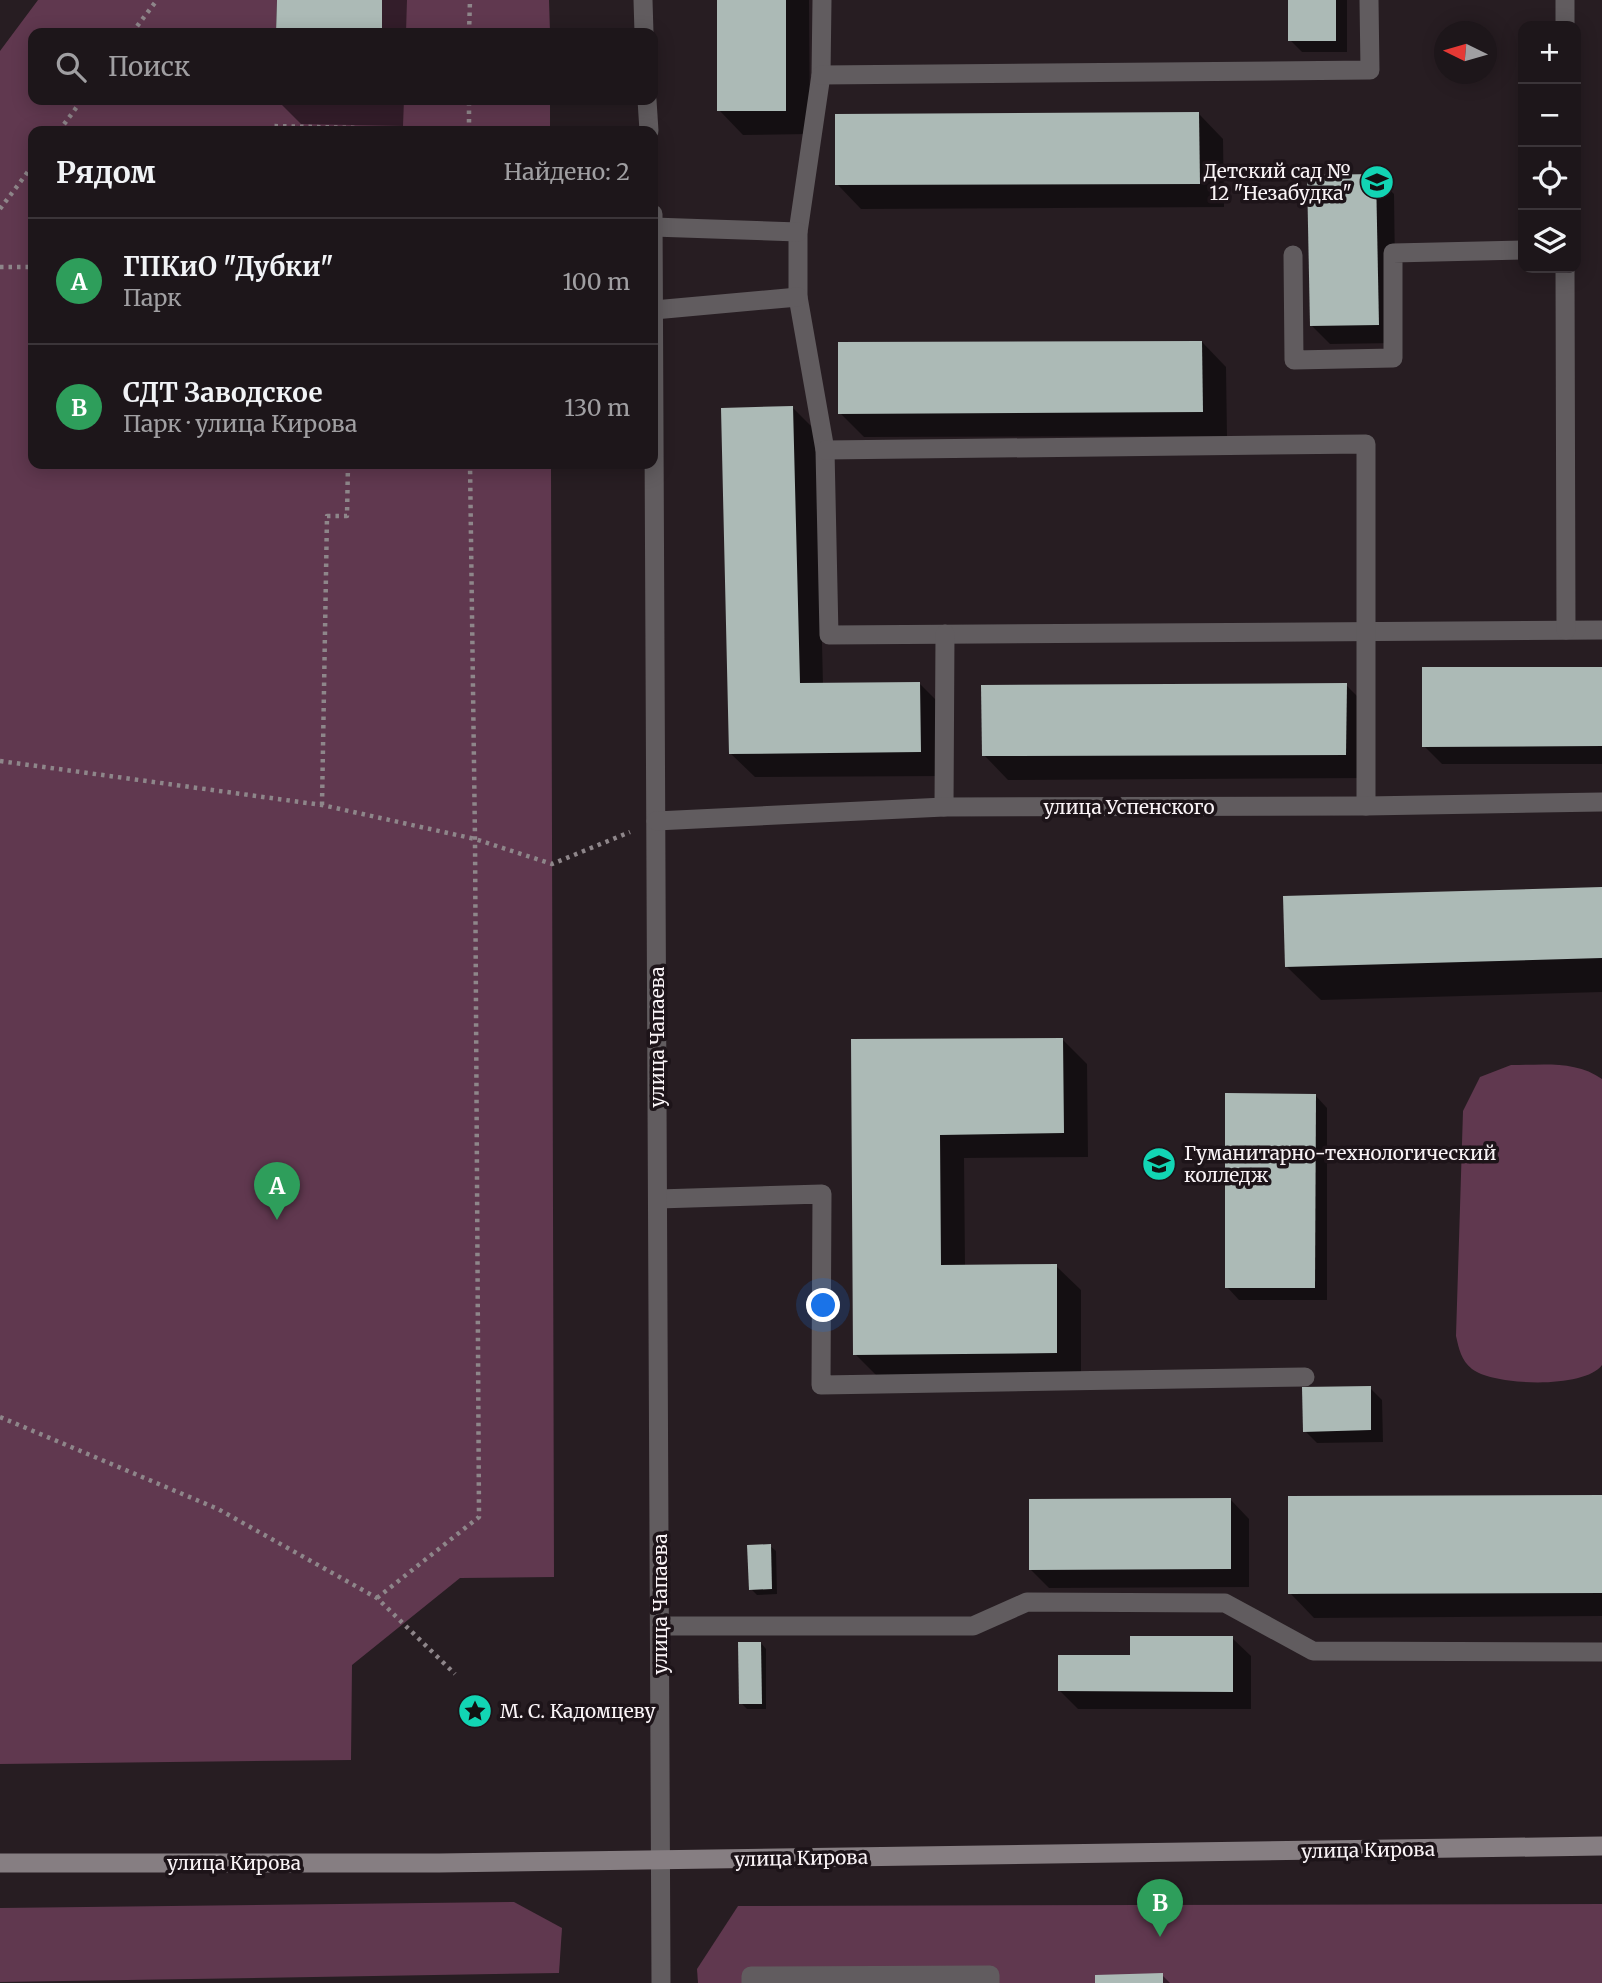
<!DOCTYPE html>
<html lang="ru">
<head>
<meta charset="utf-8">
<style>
	:root { --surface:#1d161a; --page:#2a2327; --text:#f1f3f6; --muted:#a09fa2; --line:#3b3539; --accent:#0b8043 }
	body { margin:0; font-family:Merriweather,serif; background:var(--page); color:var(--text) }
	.controls { position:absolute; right:21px; top:21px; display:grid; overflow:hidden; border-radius:14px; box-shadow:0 4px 18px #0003 }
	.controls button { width:63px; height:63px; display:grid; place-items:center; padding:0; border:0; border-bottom:2px solid var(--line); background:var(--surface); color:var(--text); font:35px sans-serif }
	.compass { position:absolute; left:1434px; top:21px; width:63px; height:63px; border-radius:50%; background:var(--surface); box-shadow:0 4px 18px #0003; rotate:275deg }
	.you { position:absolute; left:824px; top:1306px; width:24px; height:24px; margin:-18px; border:5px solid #fff; border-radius:50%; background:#1a73e8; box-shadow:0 0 0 10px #1a73e833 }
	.badge { display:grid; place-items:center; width:46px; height:46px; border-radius:50%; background:var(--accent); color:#fff; font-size:23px; font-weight:700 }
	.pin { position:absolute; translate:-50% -58px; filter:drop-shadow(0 2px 4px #0008) }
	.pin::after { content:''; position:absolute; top:37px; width:24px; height:21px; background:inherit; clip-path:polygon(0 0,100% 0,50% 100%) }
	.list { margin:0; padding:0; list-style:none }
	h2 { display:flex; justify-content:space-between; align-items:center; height:91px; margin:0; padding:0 28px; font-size:30px }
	h2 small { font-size:23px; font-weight:400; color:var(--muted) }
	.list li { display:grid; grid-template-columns:46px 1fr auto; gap:21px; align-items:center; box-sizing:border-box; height:126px; padding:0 28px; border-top:2px solid var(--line) }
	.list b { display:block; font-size:26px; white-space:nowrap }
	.list p { margin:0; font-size:23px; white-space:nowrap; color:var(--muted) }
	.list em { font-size:23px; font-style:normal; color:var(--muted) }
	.icon { flex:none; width:38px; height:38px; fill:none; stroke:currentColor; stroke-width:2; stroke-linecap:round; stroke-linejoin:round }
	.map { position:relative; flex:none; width:1602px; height:1983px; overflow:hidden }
	.search { position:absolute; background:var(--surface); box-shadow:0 4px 18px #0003; left:28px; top:28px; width:630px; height:77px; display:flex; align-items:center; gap:18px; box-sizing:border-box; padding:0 24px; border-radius:14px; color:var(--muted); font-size:26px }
	.panel { position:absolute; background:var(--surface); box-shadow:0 4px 18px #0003; left:28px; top:126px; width:630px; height:343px; border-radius:14px }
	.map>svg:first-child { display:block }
	.green { fill:#60384f }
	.shadow { fill:#0007 }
	.building { fill:#acbab6 }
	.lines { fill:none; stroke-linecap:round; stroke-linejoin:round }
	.path { stroke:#8e868a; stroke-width:4.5; stroke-dasharray:3.5 5; stroke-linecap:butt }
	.service { stroke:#615c5f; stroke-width:19 }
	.minor { stroke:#615c5f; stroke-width:19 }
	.secondary { stroke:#867e82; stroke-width:19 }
	.labels { text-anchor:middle; stroke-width:7; stroke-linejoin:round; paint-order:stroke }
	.poi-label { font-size:19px; fill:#f9f3f6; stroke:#1d1419; text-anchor:start }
	.street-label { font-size:19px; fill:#f9f3f6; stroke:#1d1419 }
</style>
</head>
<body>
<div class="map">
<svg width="1602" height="1983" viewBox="0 0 1602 1983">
	<rect width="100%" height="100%" fill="#271d22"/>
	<!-- green -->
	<g class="green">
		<path d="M38,0H277L276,33H33V100H275L379,102L380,100H550V131H33V464H551L554,1577L460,1578L352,1665L351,1760L0,1764V51Z"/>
		<path d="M382,0H549L550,33H382Z"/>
		<path d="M1511,1065C1542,1065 1576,1060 1602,1079V1365C1585,1389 1494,1386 1472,1369C1461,1360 1459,1349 1456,1336L1463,1111L1480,1077Z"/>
		<path d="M514,1902L562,1928L559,1973L0,1982V1908Z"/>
		<path d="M1602,1904V1983H698L697,1969L738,1906Z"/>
	</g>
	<!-- shadow -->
	<g class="shadow">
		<path d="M279,0H407L406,33H278Z"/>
		<path d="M718,0H809L810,134L743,135L719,110Z"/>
		<path d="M1290,0H1347V52H1302L1290,40Z"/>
		<path d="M277,100H404L403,126L301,124Z"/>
		<path d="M1199,114L1223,139L1224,207L861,209L837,184Z"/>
		<path d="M1375,176L1394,194L1396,343L1330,344L1311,325Z"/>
		<path d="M1202,342L1226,367L1227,436L864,437L840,413Z"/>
		<path d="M793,408L817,432L823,685L920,684L944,708L945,776L755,777L730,753Z"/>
		<path d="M1602,668V764H1442L1424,746Z"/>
		<path d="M1346,685L1370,709V778L1008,780L984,755Z"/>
		<path d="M1602,888V992L1321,1000L1286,966Z"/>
		<path d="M1063,1040L1087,1064L1088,1157L964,1158L965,1266H1056L1081,1290V1377L879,1378L855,1354L852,1041Z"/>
		<path d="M1315,1095L1327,1108V1300H1239L1227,1287Z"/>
		<path d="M1370,1388L1382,1400L1383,1442L1317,1443L1305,1431Z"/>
		<path d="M1602,1497V1616L1314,1618L1290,1593Z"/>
		<path d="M1231,1500L1249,1519V1587L1049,1588L1030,1569Z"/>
		<path d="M770,1546L776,1551L777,1594L757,1595L751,1589Z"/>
		<path d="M1232,1638L1251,1656V1709H1078L1060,1691L1131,1657Z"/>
		<path d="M761,1643L766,1649V1709H747L741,1703Z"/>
		<path d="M1162,1975L1170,1983H1097Z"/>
	</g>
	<!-- building -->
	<g class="building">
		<path d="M277,0H382V33H276Z"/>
		<rect x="717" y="0" width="69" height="111"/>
		<rect x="1288" y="0" width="48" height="41"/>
		<path d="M1199,112L1200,184L835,185V114Z"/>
		<path d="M1376,174L1379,325L1310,326L1307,175Z"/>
		<path d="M1202,341L1203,412L838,414V342Z"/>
		<path d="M793,406L800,683L920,682L921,752L729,754L721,408Z"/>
		<path d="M1422,667H1602V746L1422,747Z"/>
		<path d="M1347,683L1346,755L982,756L981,685Z"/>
		<path d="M1602,887V958L1285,967L1283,896Z"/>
		<path d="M1063,1038L1064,1133L940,1135L941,1265L1057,1264V1353L853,1355L851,1039Z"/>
		<path d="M1225,1093L1316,1094L1315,1288H1225Z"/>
		<path d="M1371,1386V1430L1303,1432L1302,1387Z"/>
		<path d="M1602,1495V1593L1288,1594V1496Z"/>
		<path d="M1231,1498V1569L1029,1570V1499Z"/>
		<path d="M771,1544L772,1589L749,1590L747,1545Z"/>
		<path d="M1130,1636H1233V1692L1058,1691V1655H1130Z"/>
		<path d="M738,1642H761L762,1704H739Z"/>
		<path d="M1163,1973V1983H1095V1975Z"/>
	</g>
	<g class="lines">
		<!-- path -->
		<g class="path">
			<path d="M132,33L157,0"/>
			<path d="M469,33L470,0"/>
			<path d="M59,131L82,100"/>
			<path d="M271,131V126L357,128V131"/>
			<path d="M469,131V100"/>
			<path d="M0,209L33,165"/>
			<path d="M0,267H33"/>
			<path d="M0,761L322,805L475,839L552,864L630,832"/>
			<path d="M322,805L327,516H347L348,464"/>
			<path d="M0,1417L218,1509L377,1598L455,1674"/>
			<path d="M377,1598L479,1517L475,839L470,464"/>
		</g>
		<!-- service -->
		<g class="service">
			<path d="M822,0L821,75L798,232V297L825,450L829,635L1602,630"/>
			<path d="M1565,0V26"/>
			<path d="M821,75L1370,70L1369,0"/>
			<path d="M653,227L798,232"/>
			<path d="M1293,255L1294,360L1393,358V253L1523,250"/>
			<path d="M1565,268L1566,630"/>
			<path d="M654,310L798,297"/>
			<path d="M825,450L1366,444V806"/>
			<path d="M944,807L945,634"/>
			<path d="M658,1199L822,1194L821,1385L1305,1377"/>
			<path d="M660,1626H973L1027,1602L1225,1603L1313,1651L1602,1652"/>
			<path d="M751,1983V1976L990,1975V1983"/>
		</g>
		<!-- minor -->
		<g class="minor">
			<path d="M643,0L644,33"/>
			<path d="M647,100L649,131"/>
			<path d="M653,214L661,1983"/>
			<path d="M656,821L944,807L1366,806L1602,802"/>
		</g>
		<!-- secondary -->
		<path class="secondary" d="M0,1863H439L1602,1846"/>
	</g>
	<!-- icons -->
	<defs>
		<g id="school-disc" transform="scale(1.75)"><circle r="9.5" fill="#12d5b4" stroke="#1d1419"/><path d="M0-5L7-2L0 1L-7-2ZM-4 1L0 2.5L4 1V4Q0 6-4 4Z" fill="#111"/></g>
		<g id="university-disc" transform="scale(1.75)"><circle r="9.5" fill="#12d5b4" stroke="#1d1419"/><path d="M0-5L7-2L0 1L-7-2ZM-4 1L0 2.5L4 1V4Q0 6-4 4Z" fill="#111"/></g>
		<g id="sight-disc" transform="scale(1.75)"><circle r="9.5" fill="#12d5b4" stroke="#1d1419"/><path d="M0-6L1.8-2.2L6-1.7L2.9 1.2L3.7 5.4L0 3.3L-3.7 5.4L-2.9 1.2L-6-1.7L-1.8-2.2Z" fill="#111"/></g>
	</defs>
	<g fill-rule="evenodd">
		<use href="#school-disc" x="1377" y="182"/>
		<use href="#university-disc" x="1159" y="1164"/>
		<use href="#sight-disc" x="475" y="1711"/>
	</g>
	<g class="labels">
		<!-- poi labels -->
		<g class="poi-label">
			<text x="1352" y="178" text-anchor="end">Детский сад №<tspan x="1352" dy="22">12 "Незабудка"</tspan></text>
			<text x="1184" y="1160">Гуманитарно-технологический<tspan x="1184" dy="22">колледж</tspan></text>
			<text x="500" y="1718">М. С. Кадомцеву</text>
		</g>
		<!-- street labels -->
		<g class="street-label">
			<text x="1129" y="814">улица Успенского</text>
			<text transform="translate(657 1037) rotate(-90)" y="7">улица Чапаева</text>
			<text transform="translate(660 1604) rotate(-90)" y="7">улица Чапаева</text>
			<text transform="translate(1368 1850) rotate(-1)" y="7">улица Кирова</text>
			<text transform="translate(801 1858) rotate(-1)" y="7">улица Кирова</text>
			<text x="234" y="1870">улица Кирова</text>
		</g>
	</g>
</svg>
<div class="controls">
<button>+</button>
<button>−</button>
<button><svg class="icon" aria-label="locate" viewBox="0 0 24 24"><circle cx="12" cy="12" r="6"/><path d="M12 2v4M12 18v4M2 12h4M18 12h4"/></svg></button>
<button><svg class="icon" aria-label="layers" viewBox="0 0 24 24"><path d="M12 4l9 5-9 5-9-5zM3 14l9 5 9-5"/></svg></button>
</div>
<svg class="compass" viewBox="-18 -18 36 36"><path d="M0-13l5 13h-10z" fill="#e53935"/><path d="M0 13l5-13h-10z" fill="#a09fa2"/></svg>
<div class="you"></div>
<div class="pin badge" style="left:277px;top:1220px;background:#2e9e5b">A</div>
<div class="pin badge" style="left:1160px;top:1937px;background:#2e9e5b">B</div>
<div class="search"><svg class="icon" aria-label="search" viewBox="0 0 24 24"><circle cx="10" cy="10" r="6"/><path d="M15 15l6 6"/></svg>Поиск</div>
<section class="panel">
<h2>Рядом<small>Найдено: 2</small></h2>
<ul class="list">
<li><span class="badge" style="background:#2e9e5b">A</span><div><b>ГПКиО &quot;Дубки&quot;</b><p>Парк</p></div><em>100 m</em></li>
<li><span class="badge" style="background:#2e9e5b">B</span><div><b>СДТ Заводское</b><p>Парк · улица Кирова</p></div><em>130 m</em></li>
</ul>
</section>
</div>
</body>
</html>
